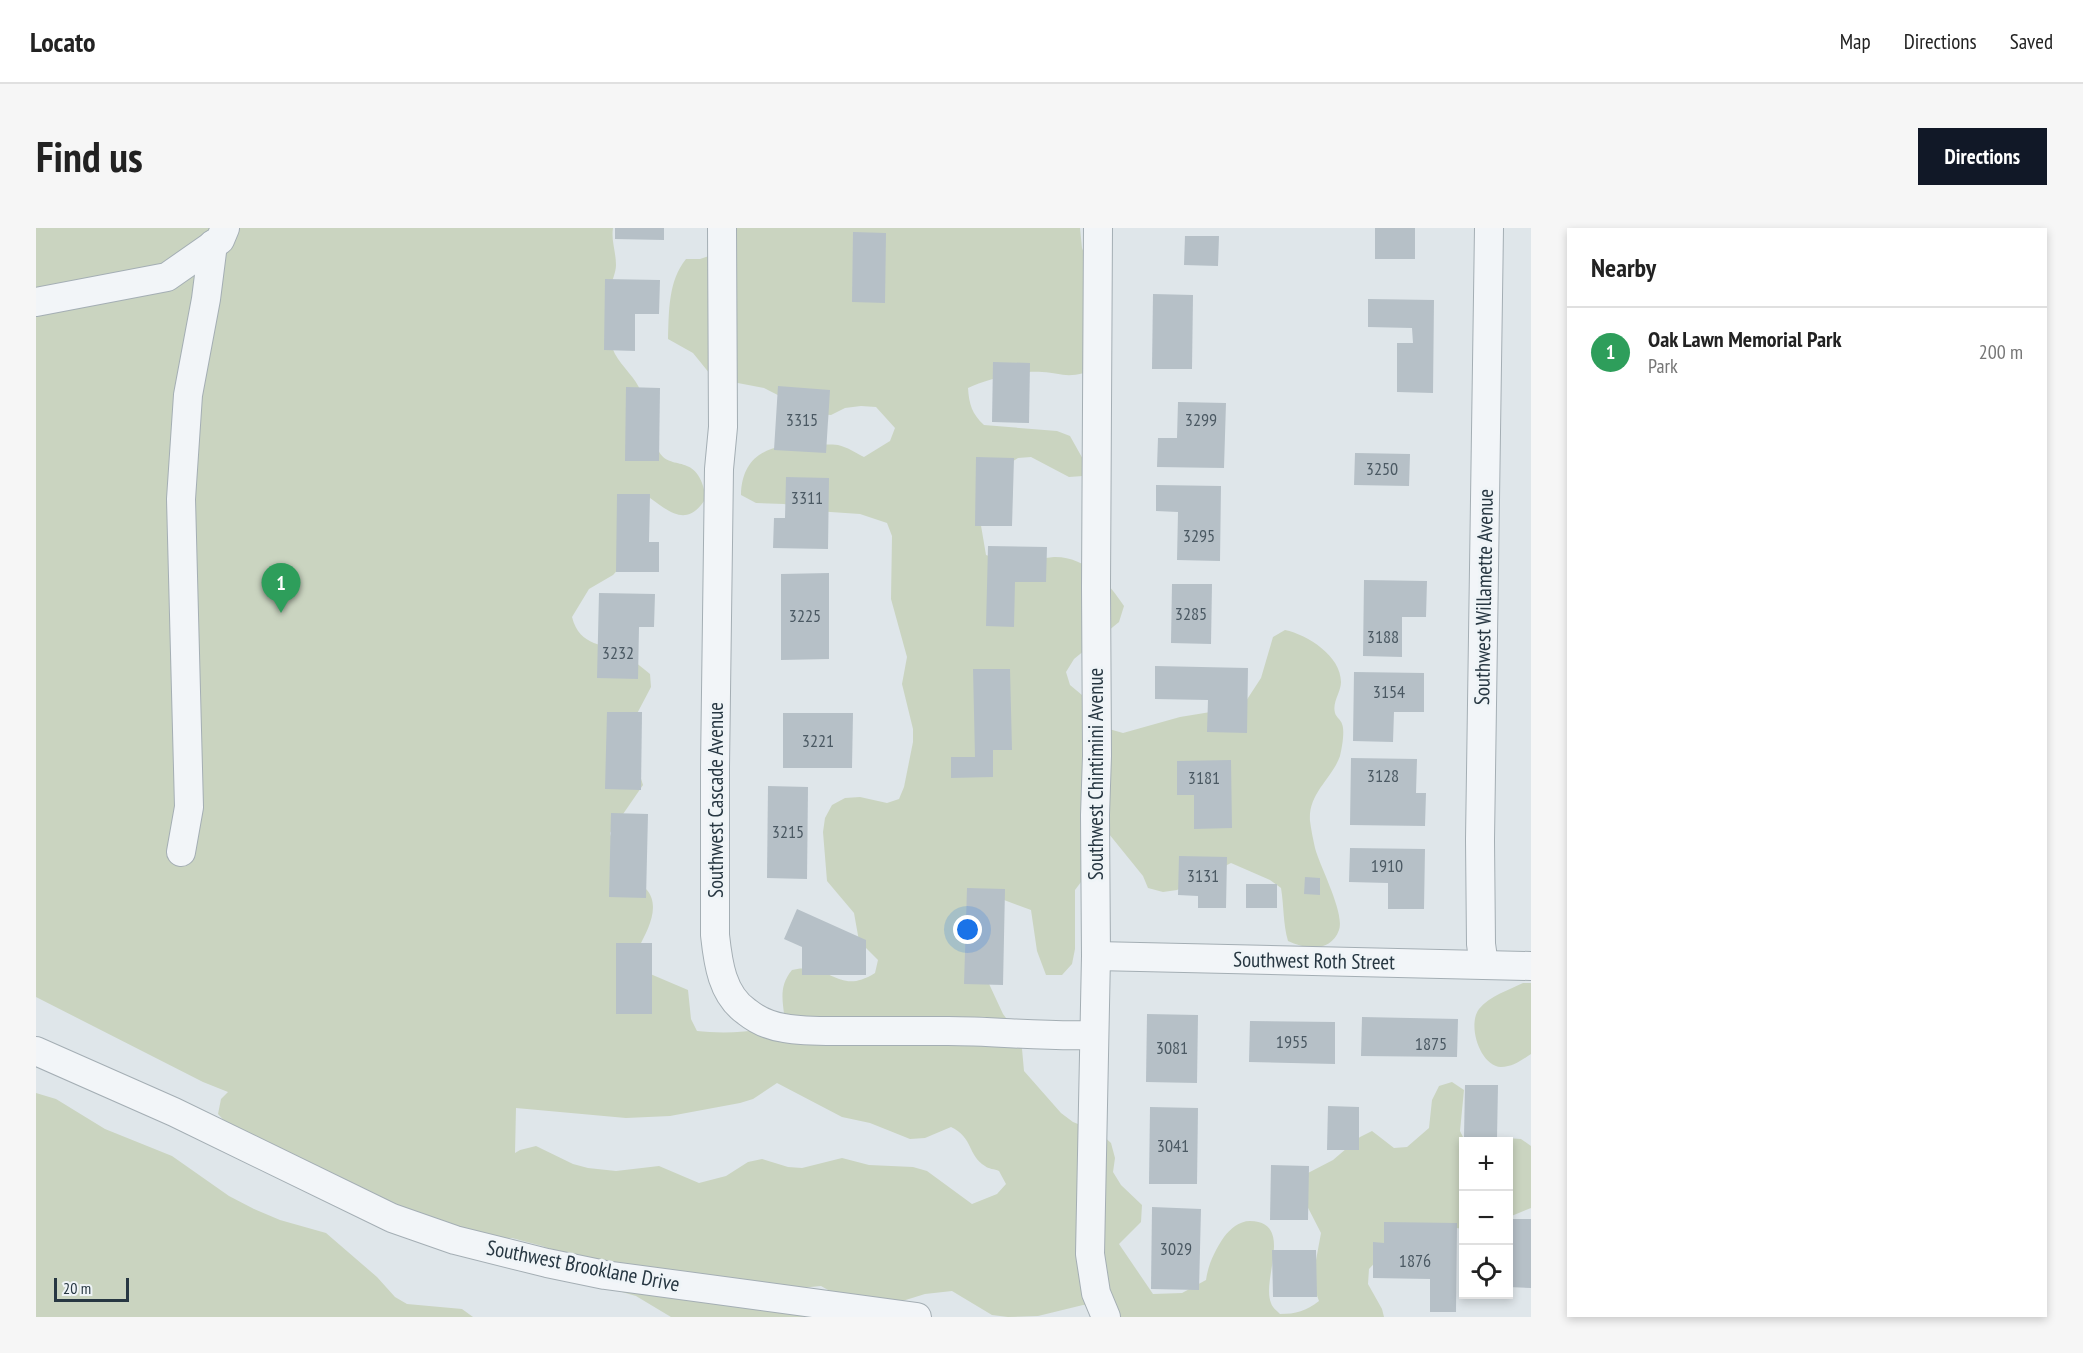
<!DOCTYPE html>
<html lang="en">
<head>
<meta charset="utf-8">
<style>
	:root { --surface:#fff; --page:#f6f6f6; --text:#222; --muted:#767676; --line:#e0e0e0; --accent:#111827 }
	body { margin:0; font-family:"PT Sans Narrow",sans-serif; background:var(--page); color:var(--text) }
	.controls { position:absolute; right:18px; bottom:18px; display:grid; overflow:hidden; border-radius:0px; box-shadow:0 3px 9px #0003 }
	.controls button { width:54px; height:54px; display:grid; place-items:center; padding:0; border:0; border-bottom:2px solid var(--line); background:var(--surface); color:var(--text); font:30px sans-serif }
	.scale { position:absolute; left:18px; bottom:15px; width:75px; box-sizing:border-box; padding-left:6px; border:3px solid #273742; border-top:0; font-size:16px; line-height:21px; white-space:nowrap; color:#273742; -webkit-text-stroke:4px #eff4f7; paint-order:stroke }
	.you { position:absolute; left:932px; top:702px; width:21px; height:21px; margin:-15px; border:4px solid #fff; border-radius:50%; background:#1a73e8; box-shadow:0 0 0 9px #1a73e833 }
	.badge { display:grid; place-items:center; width:39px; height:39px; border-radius:50%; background:var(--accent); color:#fff; font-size:20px; font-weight:700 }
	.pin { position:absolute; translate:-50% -50px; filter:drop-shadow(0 2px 3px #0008) }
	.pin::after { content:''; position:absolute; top:32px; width:21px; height:18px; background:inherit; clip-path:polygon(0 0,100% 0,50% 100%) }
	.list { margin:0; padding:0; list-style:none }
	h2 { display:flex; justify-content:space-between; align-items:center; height:78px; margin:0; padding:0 24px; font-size:26px }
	h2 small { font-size:20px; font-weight:400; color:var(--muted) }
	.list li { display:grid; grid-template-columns:39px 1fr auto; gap:18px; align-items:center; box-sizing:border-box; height:90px; padding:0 24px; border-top:2px solid var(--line) }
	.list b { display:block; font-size:22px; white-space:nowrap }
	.list p { margin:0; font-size:20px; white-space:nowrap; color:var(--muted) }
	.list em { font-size:20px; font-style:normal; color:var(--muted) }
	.icon { flex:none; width:33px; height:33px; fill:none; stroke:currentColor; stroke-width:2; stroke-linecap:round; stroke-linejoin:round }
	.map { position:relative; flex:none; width:1495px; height:1089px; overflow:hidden; border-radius:0px }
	header { display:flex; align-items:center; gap:36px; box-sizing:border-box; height:84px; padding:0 30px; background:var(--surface); border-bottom:2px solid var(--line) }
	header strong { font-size:28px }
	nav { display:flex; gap:33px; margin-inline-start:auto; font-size:21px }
	.intro { display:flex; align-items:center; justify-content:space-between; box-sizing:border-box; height:144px; padding:0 36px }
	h1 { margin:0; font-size:42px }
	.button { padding:15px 27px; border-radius:0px; background:var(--accent); color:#fff; font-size:21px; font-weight:700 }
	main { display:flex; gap:36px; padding:0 36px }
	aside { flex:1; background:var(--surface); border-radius:0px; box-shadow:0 3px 9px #0003 }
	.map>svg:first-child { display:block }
	.green { fill:#cad4c0; fill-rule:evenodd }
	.building { fill:#b6c0c7 }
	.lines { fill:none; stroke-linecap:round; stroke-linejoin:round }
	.minor-casing { stroke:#a4aeb4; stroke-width:30 }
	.minor { stroke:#f2f5f8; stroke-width:28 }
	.labels { text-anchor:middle; stroke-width:6; stroke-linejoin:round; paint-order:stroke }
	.number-label { font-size:18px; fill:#4b5963 }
	.street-label { font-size:21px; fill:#273742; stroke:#eff4f7 }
</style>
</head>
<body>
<header>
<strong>Locato</strong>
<nav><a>Map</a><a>Directions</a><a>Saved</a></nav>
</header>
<div class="intro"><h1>Find us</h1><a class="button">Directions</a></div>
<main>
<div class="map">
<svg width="1495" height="1089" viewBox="0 0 1495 1089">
	<rect width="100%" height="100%" fill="#dfe6ea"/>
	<!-- green -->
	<g class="green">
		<path d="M0,0H577C575,13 580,24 580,37C580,44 576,52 575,59C567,88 566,98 579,126C586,139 600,150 605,164C612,182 613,205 622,222C634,246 662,221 670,270C652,299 636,286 614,270L587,336L577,347L553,361L536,389C544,420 568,414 591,428C599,433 606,440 614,446L615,459L594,499L593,513L607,557L574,605C578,618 582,632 590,643C596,650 605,656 611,662C625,679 611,703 603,719L612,745L652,762L655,791L661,803C686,806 727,805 749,794C747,774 742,759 756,742C761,741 766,740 771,741C800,743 807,765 839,745L842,732L823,713L818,685L791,653L787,604L789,590L796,577L809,570L824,569L851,575L863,571L868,559L877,514V501L866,456L871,429L855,371L856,308L851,295L824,286L780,283L748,276L720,275L705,267C706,222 740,215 778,216C786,217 795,216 802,217C811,219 820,225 828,229L854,213L859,200L840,179L825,178L809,180L795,187L779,186L728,160L686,152L674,146L657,125L632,111C633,84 632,53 650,31H664L676,27L686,0H1044L1046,20L1062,62L1048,145C1029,150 1024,145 1006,144C985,142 951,151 932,160C933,176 936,186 948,197L1021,203L1034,208L1048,233L1047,248L1033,249L995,229L982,230L942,255L941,274L950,327C956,329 962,333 967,334C980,338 1004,330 1018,329C1049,328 1073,355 1088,378L1083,394L1038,431L1030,444L1034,457L1046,467L1073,501L1087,505L1144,489L1199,480L1210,473L1225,450L1237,409L1249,402C1272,407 1305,428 1305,454C1305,464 1296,474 1299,485C1300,489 1305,492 1306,496C1309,503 1306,520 1304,528C1296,551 1272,565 1274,593C1275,601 1277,611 1279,620C1284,639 1309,685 1303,702C1295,725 1269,721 1252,713C1247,696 1248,678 1245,660L1234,652L1195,635L1141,662L1127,664L1112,660L1107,648L1073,606L1057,638L1039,662V721L1036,736L1026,747H1010L1001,723L995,682L968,672L948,745L967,786L985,810L988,843L1025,885L1037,894L1064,905L1075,915L1079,930L1077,944L1085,957L1106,977L1105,994L1083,1016L1117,1066L1146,1065L1170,1052C1172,1037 1179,1022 1188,1009C1194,1001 1203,993 1214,993C1259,994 1225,1051 1235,1075C1236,1079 1241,1083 1244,1086C1260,1086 1270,1083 1283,1073L1276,1054L1285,1005L1266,968L1272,945L1297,932L1324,909L1336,903L1358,920L1371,919L1393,900L1396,872L1403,858L1416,854L1428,862L1424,903L1429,913L1427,1001L1408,998L1364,1008L1333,1041L1332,1056L1346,1081L1348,1089H1073L1063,1078L1047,1077L1002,1088L972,1089L956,1087L916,1063L889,1066L831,1084L785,1058L754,1061L803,1089H635L600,1068L554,1055L522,1024L506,1018L476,1010L432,1009L389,1004L191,896L182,886L185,871L192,864L167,854L0,769ZM741,855L806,889L834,895L874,911L889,910L915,899C937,909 932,928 949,938C952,941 959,941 963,943L970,956L961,966L936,976L891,943L877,939L833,937L806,930L766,940L752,939L726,931L712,934L690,948L663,955L623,938L580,943L552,940L537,936L500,918L484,922L479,925L480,880L590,890L634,888L704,875L717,871Z"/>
		<path d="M1487,755H1495V826C1486,832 1477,839 1465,839C1444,838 1431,797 1443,781C1453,768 1473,762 1487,755Z"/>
		<path d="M0,865L20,871L69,901L136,928L193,968L218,981L244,992L290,1005L341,1049L359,1069L371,1076L426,1081L437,1089H0Z"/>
		<path d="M1470,910L1485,911L1495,918V980L1473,989L1472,914L1458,913Z"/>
	</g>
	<!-- building -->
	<g class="building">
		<path d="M579,0H628V12L579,11Z"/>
		<rect x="1339" y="0" width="40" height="31"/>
		<path d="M817,4L850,5L849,75L816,74Z"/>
		<path d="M1149,8H1183L1182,38L1148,37Z"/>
		<path d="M569,51L624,52L623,86H599V123L568,122Z"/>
		<path d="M1117,66L1157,67L1156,141H1116Z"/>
		<path d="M1332,71L1398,72L1397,165L1361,164V115H1377L1376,100L1332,99Z"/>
		<path d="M957,134L994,135L993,195L956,194Z"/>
		<path d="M742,158L794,162L790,225L738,222Z"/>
		<path d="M590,159L624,160L623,233H589Z"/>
		<path d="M1142,174L1190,175L1188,240L1121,239L1122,210H1141Z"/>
		<path d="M1319,225L1374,226L1373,258L1318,257Z"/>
		<path d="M940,229L978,230L976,298H939Z"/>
		<path d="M750,249L793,250L792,321L737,320L738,290H749Z"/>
		<path d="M1120,257L1185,258L1184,333L1141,332L1142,284L1120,283Z"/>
		<path d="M581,266H614L613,314H623V344H580Z"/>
		<path d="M952,318L1011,319L1010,354H979L978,399L950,398Z"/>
		<path d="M793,345V431L745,432V346Z"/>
		<path d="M1328,352L1391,353L1390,389H1366V429L1327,428Z"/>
		<path d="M1136,356H1176L1175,416L1135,415Z"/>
		<path d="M563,365L619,366L618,399H603L602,451L561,450Z"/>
		<path d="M1119,438L1212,440L1211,505L1171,504L1172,472L1119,471Z"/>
		<path d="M937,441H974L976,522H957V549L915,550V529H939Z"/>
		<path d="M1318,444L1388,445V484H1358L1357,514L1317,513Z"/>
		<path d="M571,484H606L605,562L569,561Z"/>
		<path d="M747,485H817L816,540H747Z"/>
		<path d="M1315,530L1381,531L1380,565H1390L1389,598L1314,597Z"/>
		<path d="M1195,532L1196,600L1158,601V567H1141V533Z"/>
		<path d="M732,558L772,559L771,651L731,650Z"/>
		<path d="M575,585L612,586L610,670L573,669Z"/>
		<path d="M1314,620L1389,621L1388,681H1352V655L1313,654Z"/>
		<path d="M1143,628L1191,629L1190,680H1162V668L1142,667Z"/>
		<path d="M1269,649L1284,650V667L1268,666Z"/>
		<rect x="1210" y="656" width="31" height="24"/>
		<path d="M931,660L969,661L967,757L928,756Z"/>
		<path d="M761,681L830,712V747H766V719L748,711Z"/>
		<rect x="580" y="715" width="36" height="71"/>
		<path d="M1111,786L1162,787L1161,855L1110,854Z"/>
		<path d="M1326,789L1422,791L1421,829L1325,828Z"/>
		<path d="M1214,793L1299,794V836L1213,834Z"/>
		<path d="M1429,857H1462L1461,910L1428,909Z"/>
		<path d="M1292,878L1323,879V922H1291Z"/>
		<path d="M1114,879L1162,880L1161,956H1113Z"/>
		<path d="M1235,937L1273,938L1272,992H1234Z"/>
		<path d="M1116,979L1165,981L1163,1062L1115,1061Z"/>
		<path d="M1472,991H1495V1060L1472,1059Z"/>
		<path d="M1348,994L1421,995L1420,1084H1394V1051L1337,1050V1014L1348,1015Z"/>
		<path d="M1236,1022H1280L1281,1069H1237Z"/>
	</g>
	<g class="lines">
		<!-- minor casing -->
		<g class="minor-casing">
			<g id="minor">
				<path d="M686,0L687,199L683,241L679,539V707C682,735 686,767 711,784C721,792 735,798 748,800C770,804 794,803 816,803C848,803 880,803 912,803C960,803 1009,809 1057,807"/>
				<path d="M1062,0L1060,359L1061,528L1059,587L1060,728L1054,1026L1060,1065L1070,1089"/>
				<path d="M0,74L131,49L184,12L189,0"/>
				<path d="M145,624L153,579L145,271L152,167L170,71L177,16"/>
				<path d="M1060,728L1495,738"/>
				<path d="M1448,737L1445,716L1444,612L1453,0"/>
				<path d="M0,823L138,884L356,990L419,1012L511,1035L569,1047L881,1089"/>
			</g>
		</g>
		<!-- minor -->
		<use href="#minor" class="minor"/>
	</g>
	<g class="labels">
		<!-- number labels -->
		<g class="number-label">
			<text x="766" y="198">3315</text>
			<text x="1165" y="198">3299</text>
			<text x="1346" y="247">3250</text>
			<text x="771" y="276">3311</text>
			<text x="1163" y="314">3295</text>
			<text x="1155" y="392">3285</text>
			<text x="769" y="394">3225</text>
			<text x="1347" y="415">3188</text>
			<text x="582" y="431">3232</text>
			<text x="1353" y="470">3154</text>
			<text x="782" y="519">3221</text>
			<text x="1347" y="554">3128</text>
			<text x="1168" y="556">3181</text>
			<text x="752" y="610">3215</text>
			<text x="1351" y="644">1910</text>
			<text x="1167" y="654">3131</text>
			<text x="1256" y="820">1955</text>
			<text x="1395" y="822">1875</text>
			<text x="1136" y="826">3081</text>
			<text x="1137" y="924">3041</text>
			<text x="1140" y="1027">3029</text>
			<text x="1379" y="1039">1876</text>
		</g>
		<!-- street labels -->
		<g class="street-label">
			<text transform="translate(1448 369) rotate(-89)" y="7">Southwest Willamette Avenue</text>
			<text transform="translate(1060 546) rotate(-90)" y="7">Southwest Chintimini Avenue</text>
			<text transform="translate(680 572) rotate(-90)" y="7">Southwest Cascade Avenue</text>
			<text transform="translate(1278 733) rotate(1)" y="7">Southwest Roth Street</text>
			<text transform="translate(547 1038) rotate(11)" y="7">Southwest Brooklane Drive</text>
		</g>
	</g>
</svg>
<div class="controls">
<button>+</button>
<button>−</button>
<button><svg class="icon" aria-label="locate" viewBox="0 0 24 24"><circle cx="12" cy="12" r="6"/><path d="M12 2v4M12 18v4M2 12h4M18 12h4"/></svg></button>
</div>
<div class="scale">20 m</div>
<div class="you"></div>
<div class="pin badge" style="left:245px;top:385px;background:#2e9e5b">1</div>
</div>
<aside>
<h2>Nearby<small></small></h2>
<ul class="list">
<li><span class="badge" style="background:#2e9e5b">1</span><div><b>Oak Lawn Memorial Park</b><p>Park</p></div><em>200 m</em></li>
</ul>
</aside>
</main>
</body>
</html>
